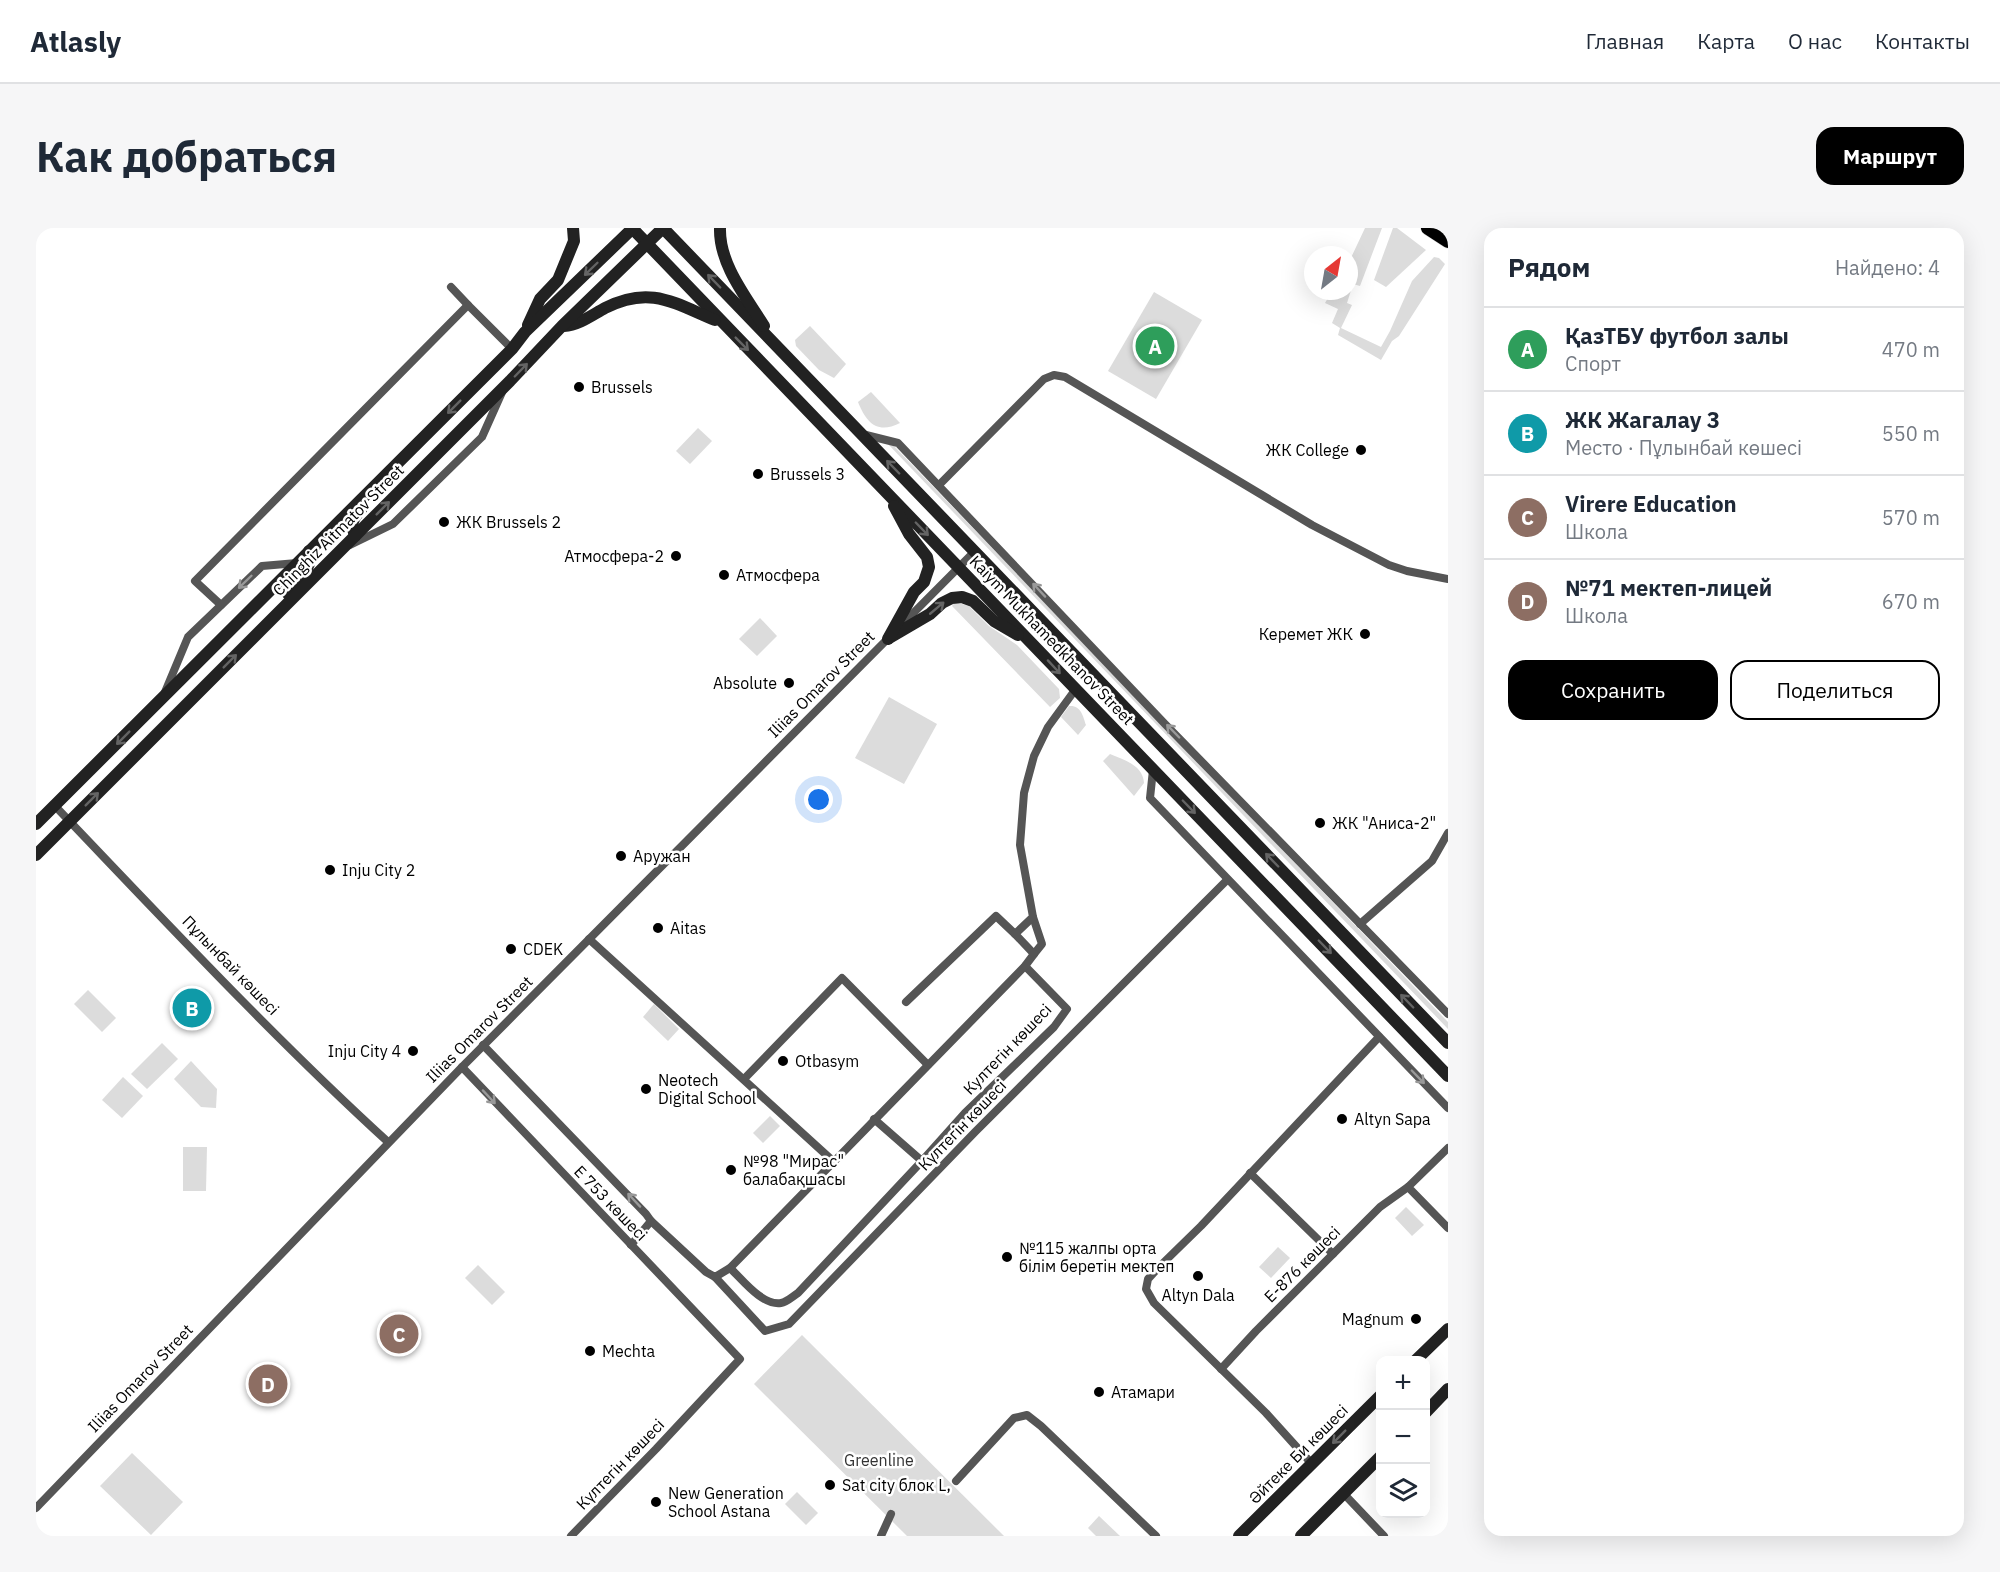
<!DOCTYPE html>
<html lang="ru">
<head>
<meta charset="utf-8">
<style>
	:root { --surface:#fff; --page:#f6f6f7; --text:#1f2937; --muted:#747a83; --line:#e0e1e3; --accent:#000 }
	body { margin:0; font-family:"IBM Plex Sans",sans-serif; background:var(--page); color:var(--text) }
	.controls { position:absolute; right:18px; bottom:18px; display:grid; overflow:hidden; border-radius:12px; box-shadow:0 6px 24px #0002 }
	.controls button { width:54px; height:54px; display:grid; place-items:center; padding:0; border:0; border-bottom:2px solid var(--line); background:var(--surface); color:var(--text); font:30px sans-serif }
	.compass { position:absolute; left:1268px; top:18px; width:54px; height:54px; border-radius:50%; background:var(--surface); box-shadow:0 6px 24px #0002; rotate:31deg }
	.you { position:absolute; left:783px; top:572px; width:21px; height:21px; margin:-15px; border:4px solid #fff; border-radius:50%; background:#1a73e8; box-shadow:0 0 0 9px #1a73e833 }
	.badge { display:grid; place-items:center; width:39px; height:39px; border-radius:50%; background:var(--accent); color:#fff; font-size:20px; font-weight:700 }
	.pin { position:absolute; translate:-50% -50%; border:3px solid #fff; box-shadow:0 2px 6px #0006 }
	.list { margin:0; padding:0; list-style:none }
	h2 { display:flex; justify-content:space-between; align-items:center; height:78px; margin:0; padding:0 24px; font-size:26px }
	h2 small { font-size:20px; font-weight:400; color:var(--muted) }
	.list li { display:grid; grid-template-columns:39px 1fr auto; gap:18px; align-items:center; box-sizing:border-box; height:84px; padding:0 24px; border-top:2px solid var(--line) }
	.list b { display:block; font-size:22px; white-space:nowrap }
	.list p { margin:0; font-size:20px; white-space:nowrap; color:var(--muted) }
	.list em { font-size:20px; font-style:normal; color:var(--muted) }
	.actions { display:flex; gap:12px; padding:18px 24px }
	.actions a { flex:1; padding:14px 0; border:2px solid var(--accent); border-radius:18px; text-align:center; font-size:21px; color:var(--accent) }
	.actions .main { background:var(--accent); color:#fff }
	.icon { flex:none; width:33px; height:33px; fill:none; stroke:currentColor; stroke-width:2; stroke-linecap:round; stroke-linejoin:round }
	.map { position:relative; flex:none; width:1412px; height:1308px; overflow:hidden; border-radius:18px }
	header { display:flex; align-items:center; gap:36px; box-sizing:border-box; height:84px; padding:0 30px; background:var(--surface); border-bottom:2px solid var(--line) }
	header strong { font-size:28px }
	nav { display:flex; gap:33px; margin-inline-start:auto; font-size:21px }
	.intro { display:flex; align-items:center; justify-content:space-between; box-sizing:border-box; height:144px; padding:0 36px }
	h1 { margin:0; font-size:42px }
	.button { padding:15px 27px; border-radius:18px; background:var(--accent); color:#fff; font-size:21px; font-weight:700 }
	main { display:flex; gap:36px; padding:0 36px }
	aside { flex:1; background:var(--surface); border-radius:18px; box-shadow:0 6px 24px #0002 }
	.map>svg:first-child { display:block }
	.green { fill:#dcdcdc }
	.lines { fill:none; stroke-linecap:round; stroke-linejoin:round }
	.primary-casing { stroke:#dbdbdb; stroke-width:15 }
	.street { stroke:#555; stroke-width:8 }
	.secondary { stroke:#222; stroke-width:12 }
	.primary { stroke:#000; stroke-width:14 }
	.oneway { stroke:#646464 }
	.oneway2 { stroke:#999 }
	.poi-dot { fill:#000; stroke:#fff; stroke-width:2 }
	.labels { text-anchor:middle; stroke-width:5; stroke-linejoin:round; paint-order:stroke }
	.poi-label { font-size:16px; fill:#000; stroke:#fff; text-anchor:start }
	.street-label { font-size:16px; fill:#000; stroke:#fff }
	.park-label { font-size:16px; fill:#333; stroke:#fff }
</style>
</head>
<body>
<header>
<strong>Atlasly</strong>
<nav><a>Главная</a><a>Карта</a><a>О нас</a><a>Контакты</a></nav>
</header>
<div class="intro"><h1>Как добраться</h1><a class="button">Маршрут</a></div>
<main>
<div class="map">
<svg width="1412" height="1308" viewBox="0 0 1412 1308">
	<rect width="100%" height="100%" fill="#fff"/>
	<!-- green -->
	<g class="green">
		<path d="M1329,0H1346L1324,58L1317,56L1311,75L1316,77L1305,100L1345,119L1354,103L1376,53L1398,29L1403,30L1409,36L1363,108L1356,113L1345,132L1302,107L1304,100L1296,95L1302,81L1289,75L1296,63H1313V34Z"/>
		<path d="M1357,0H1361L1390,22L1350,59L1338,52Z"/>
		<path d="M1118,64L1166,92L1120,171L1072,143Z"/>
		<path d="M774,98L810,136L798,150L783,142L760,118L759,112Z"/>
		<path d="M835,164L864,195C841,207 830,194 822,174Z"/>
		<path d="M662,200L676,213L654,236L640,223Z"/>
		<path d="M851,215L857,217L1412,794V801Z"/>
		<path d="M919,374L933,378L953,398L981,417L1023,461L1024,470L1014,479L916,378Z"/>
		<path d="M724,390L741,408L721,428L703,411Z"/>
		<path d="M853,469L901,496L868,556L819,530Z"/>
		<path d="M1033,478C1045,477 1047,488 1050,497L1042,507L1025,489Z"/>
		<path d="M1074,526C1088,532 1107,537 1108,555L1098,568L1067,533Z"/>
		<path d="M52,762L80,790L66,804L38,776Z"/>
		<path d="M618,776L643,801L632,813L607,789Z"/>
		<path d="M126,815L142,831L111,861L95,846Z"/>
		<path d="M155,833L181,861L180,880L165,879L138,851Z"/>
		<path d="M87,849L107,868L86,890L66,872Z"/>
		<path d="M734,888L744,898L727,915L717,905Z"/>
		<path d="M147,919H171L170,963H147Z"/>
		<path d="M1370,979L1388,997L1376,1008L1359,990Z"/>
		<path d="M1242,1019L1254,1030L1235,1050L1223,1039Z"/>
		<path d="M442,1037L469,1064L456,1077L429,1050Z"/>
		<path d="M766,1107L968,1308H871L718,1156Z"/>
		<path d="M96,1225L147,1274L115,1307L64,1258Z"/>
		<path d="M761,1264L782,1285L770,1297L749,1276Z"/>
		<path d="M1063,1288L1084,1308H1060L1052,1300Z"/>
	</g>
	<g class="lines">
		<!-- primary casing -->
		<g class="primary-casing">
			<path id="primary" d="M1392,0L1412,13"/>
		</g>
		<!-- street -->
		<g class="street">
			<path d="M415,59L432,77"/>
			<path d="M826,206L862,215L1129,496L1412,786"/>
			<path d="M903,257L1008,151L1018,147L1029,149L1276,297L1353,337L1371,343L1412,351"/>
			<path d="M314,317L357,296L446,209L467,162"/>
			<path d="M185,377L159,353L432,77L476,121"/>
			<path d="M129,464L152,409L226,338L261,335"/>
			<path d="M1117,542L1114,570L1412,880"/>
			<path d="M19,578C128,692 236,808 352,914"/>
			<path d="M997,689L1006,716L998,726"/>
			<path d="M1324,696L1396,633L1412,605"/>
			<path d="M553,711L797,933"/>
			<path d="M870,774L960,688L979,706"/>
			<path d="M447,817L610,986L615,993L595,1017"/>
			<path d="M426,839L704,1131L620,1221L535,1308"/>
			<path d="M708,851L806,750L892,837"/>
			<path d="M838,891L886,933L929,885L1018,799L1031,781L989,738"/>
			<path d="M1412,920L1372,959L1412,1000"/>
			<path d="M1214,945L1297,1026"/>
			<path d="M615,993L670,1044L679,1049L694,1040L989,738L998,726L979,706L997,689L984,617L988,565L998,528L1012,499L1039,462"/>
			<path d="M694,1040C706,1051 726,1078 745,1075C751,1074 757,1068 762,1065L886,933"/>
			<path d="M679,1049L729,1103L753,1096L939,904L1191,652"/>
			<path d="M1185,1141L1220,1103L1344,979L1372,959"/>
			<path d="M1276,1236L1230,1185L1118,1075L1110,1061L1112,1051L1122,1040L1165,998L1343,809"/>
			<path d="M920,1253L978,1190L991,1187L1005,1198L1120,1308"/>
			<path d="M1308,1266L1348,1308"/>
			<path d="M0,1280L426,839L938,324"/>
			<path d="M845,1308L855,1286"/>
		</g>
		<!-- secondary -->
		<g class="secondary">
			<path d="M596,0L1412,848"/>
			<path d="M627,0L1412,815"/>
			<path d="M684,0C683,36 710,69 728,98"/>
			<path d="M492,97L504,71L522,52L538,13L537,0"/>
			<path d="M528,98C543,97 556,87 569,80C614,57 638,75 679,92"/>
			<path d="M319,308C314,294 317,291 326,280"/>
			<path d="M252,366C260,355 279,338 273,323"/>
			<path d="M853,410L894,386L906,375L916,370L926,369L937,373L958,393L982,407"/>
			<path d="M852,411L878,364L888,354L893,339L891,329L873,306L858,278"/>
			<path d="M0,596L476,121L489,104L597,0"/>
			<path d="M0,627L474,153L526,98L627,0"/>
			<path d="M1380,1132L1412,1101"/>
			<path d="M1390,1184L1412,1161"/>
			<path d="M1203,1308L1344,1168"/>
			<path d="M1265,1308L1344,1229"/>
		</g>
		<!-- primary -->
		<use href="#primary" class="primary"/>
	</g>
	<!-- one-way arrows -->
	<defs><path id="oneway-shaft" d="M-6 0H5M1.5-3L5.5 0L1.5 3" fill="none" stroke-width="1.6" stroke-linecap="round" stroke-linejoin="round" transform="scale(1.5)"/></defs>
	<g class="oneway">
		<use href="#oneway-shaft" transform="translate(555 41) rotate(136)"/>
		<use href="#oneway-shaft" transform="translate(678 53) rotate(-134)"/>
		<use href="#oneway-shaft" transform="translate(706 116) rotate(45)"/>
		<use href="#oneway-shaft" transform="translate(485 142) rotate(-46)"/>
		<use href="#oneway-shaft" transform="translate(418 179) rotate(135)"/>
		<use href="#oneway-shaft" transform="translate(857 239) rotate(-134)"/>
		<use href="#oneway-shaft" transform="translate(347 280) rotate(-45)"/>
		<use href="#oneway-shaft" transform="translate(886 301) rotate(46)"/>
		<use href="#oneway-shaft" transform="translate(901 380) rotate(-40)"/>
		<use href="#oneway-shaft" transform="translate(194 433) rotate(-45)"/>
		<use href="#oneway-shaft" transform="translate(1018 439) rotate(47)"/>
		<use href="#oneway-shaft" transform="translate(87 510) rotate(135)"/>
		<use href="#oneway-shaft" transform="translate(56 571) rotate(-45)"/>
		<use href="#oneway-shaft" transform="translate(1153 579) rotate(46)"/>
		<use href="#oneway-shaft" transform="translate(1236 632) rotate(-134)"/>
		<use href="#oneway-shaft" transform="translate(1289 719) rotate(46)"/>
		<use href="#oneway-shaft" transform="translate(1371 773) rotate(-134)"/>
		<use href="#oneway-shaft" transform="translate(1303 1209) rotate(135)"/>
	</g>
	<g class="oneway2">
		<use href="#oneway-shaft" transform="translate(209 354) rotate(136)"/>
		<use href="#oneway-shaft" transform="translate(1003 362) rotate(-133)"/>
		<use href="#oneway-shaft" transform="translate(1137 503) rotate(-134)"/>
		<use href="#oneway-shaft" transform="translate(1382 849) rotate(46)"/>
		<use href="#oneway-shaft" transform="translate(453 869) rotate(47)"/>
		<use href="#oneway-shaft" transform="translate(598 972) rotate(-133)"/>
	</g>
	<!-- markers -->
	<g class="poi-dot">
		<circle cx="543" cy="159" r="6"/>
		<circle cx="1325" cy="222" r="6"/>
		<circle cx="722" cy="246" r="6"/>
		<circle cx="408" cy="294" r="6"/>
		<circle cx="640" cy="328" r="6"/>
		<circle cx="688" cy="347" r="6"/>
		<circle cx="1329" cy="406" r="6"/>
		<circle cx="753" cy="455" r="6"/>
		<circle cx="1284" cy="595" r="6"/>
		<circle cx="585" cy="628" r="6"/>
		<circle cx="294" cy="642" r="6"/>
		<circle cx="622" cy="700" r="6"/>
		<circle cx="475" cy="721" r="6"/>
		<circle cx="377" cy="823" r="6"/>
		<circle cx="747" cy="833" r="6"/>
		<circle cx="610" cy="861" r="6"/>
		<circle cx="1306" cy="891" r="6"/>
		<circle cx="695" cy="942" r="6"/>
		<circle cx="971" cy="1029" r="6"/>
		<circle cx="1162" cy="1048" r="6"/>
		<circle cx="1380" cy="1091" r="6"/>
		<circle cx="554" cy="1123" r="6"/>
		<circle cx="1063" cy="1164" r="6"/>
		<circle cx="794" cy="1257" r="6"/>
		<circle cx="620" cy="1274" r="6"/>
	</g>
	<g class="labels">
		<!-- poi labels -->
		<g class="poi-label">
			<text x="555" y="165">Brussels</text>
			<text x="1313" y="228" text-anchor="end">ЖК College</text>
			<text x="734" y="252">Brussels 3</text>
			<text x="420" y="300">ЖК Brussels 2</text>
			<text x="628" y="334" text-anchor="end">Атмосфера-2</text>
			<text x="700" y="353">Атмосфера</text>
			<text x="1317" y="412" text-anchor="end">Керемет ЖК</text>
			<text x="741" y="461" text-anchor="end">Absolute</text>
			<text x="1296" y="601">ЖК "Аниса-2"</text>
			<text x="597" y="634">Аружан</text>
			<text x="306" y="648">Inju City 2</text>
			<text x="634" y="706">Aitas</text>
			<text x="487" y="727">CDEK</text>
			<text x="365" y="829" text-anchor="end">Inju City 4</text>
			<text x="759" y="839">Otbasym</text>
			<text x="622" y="858">Neotech<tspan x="622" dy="18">Digital School</tspan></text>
			<text x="1318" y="897">Altyn Sapa</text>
			<text x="707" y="939">№98 "Мирас"<tspan x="707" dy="18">балабақшасы</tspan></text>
			<text x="983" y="1026">№115 жалпы орта<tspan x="983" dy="18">білім беретін мектеп</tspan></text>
			<text x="1162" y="1073" text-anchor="middle">Altyn Dala</text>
			<text x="1368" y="1097" text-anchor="end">Magnum</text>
			<text x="566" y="1129">Mechta</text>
			<text x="1075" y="1170">Атамари</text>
			<text x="806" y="1263">Sat city блок L,</text>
			<text x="632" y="1271">New Generation<tspan x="632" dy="18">School Astana</tspan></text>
		</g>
		<!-- street labels -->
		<g class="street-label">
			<text transform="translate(302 302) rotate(-45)" y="6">Chinghiz Aitmatov Street</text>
			<text transform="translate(1016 412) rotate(46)" y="6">Kaiym Mukhamedkhanov Street</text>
			<text transform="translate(785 456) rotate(-45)" y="6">Iliias Omarov Street</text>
			<text transform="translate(195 737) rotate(46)" y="6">Пұлынбай көшесі</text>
			<text transform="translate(443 801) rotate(-45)" y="6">Iliias Omarov Street</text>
			<text transform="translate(971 821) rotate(-46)" y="6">Култегін көшесі</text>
			<text transform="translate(926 897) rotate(-46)" y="6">Күлтегін көшесі</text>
			<text transform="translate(575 975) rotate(46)" y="6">Е 753 көшесі</text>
			<text transform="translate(1266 1036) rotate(-45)" y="6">Е-876 көшесі</text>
			<text transform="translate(104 1150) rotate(-46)" y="6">Iliias Omarov Street</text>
			<text transform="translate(1262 1226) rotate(-45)" y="6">Әйтеке Би көшесі</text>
			<text transform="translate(584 1236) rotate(-46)" y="6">Күлтегін көшесі</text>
		</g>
		<!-- park labels -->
		<g class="park-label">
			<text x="843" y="1238">Greenline</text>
		</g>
	</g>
</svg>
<div class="controls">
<button>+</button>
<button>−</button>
<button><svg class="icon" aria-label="layers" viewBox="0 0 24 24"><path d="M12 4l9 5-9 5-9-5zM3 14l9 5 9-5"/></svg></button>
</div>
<svg class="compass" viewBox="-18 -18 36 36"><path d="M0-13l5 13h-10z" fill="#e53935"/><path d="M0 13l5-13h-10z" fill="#747a83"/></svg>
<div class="you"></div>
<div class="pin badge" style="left:1119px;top:118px;background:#2e9e5b">A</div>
<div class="pin badge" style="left:156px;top:780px;background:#0f9aa8">B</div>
<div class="pin badge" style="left:363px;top:1106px;background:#8d6e63">C</div>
<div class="pin badge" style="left:232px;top:1156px;background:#8d6e63">D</div>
</div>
<aside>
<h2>Рядом<small>Найдено: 4</small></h2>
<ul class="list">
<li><span class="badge" style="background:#2e9e5b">A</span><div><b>ҚазТБУ футбол залы</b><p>Спорт</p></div><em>470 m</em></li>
<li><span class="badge" style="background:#0f9aa8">B</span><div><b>ЖК Жагалау 3</b><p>Место · Пұлынбай көшесі</p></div><em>550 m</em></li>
<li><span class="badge" style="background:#8d6e63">C</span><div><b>Virere Education</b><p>Школа</p></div><em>570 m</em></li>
<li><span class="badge" style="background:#8d6e63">D</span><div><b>№71 мектеп-лицей</b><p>Школа</p></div><em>670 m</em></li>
</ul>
<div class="actions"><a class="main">Сохранить</a><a>Поделиться</a></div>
</aside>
</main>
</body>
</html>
